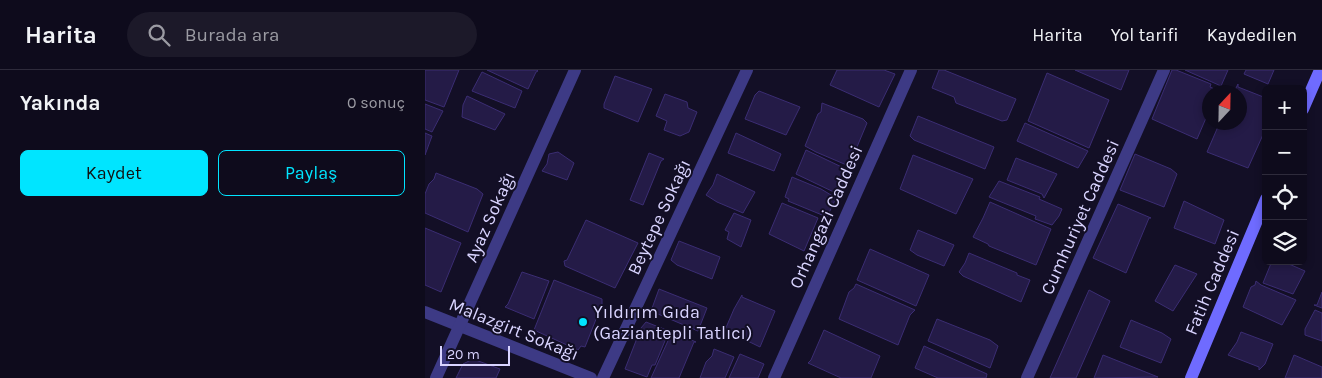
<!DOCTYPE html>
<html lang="tr">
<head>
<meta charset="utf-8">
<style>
	:root { --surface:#0e0b1c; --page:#1c1929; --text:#f1f3f6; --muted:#9b9ba3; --line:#2e2b3b; --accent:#00e5ff }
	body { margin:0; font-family:Karla,sans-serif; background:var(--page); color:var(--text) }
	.controls { position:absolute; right:15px; top:15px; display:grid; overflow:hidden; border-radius:8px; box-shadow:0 2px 8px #0003 }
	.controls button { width:45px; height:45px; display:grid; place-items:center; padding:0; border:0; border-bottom:1px solid var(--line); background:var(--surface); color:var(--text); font:25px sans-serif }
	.compass { position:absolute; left:777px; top:15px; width:45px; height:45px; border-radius:50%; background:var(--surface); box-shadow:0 2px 8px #0003; rotate:22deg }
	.scale { position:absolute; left:15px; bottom:12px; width:70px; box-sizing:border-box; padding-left:5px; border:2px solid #d9d4ff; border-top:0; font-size:14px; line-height:18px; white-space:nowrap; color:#d9d4ff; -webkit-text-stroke:4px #130f26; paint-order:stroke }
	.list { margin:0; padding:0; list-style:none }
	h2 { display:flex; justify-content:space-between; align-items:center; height:65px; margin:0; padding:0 20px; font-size:21px }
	h2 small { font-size:16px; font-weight:400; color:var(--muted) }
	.actions { display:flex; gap:10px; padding:15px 20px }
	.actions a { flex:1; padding:11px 0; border:1px solid var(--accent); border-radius:8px; text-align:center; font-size:18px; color:var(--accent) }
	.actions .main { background:var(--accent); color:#111 }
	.icon { flex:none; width:28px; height:28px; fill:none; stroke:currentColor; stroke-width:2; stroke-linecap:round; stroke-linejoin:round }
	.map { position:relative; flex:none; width:897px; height:308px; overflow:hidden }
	header { display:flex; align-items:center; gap:30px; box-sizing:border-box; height:70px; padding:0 25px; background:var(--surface); border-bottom:1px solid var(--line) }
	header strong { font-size:24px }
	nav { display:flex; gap:28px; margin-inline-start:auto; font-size:18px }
	.search { width:350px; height:45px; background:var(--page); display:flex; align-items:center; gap:12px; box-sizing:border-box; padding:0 18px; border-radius:28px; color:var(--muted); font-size:19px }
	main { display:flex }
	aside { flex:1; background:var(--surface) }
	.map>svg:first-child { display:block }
	.building { fill:#241b47; stroke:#3b2d73 }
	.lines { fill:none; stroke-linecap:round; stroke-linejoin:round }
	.street { stroke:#3d3a85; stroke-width:12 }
	.secondary { stroke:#6f6bff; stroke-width:12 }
	.poi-dot { fill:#00e5ff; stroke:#130f26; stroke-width:2 }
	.labels { text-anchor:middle; stroke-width:4; stroke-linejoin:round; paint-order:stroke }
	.street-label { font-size:18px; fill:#d9d4ff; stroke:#130f26 }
	.poi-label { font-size:18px; fill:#d9d4ff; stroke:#130f26; text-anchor:start }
</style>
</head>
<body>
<header>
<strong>Harita</strong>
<div class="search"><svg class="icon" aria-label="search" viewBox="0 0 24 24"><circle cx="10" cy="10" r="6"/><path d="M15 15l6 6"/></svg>Burada ara</div>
<nav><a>Harita</a><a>Yol tarifi</a><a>Kaydedilen</a></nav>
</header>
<main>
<aside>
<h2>Yakında<small>0 sonuç</small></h2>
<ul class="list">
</ul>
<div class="actions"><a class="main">Kaydet</a><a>Paylaş</a></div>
</aside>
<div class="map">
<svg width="897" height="308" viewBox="0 0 897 308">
	<rect width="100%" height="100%" fill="#130f26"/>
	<!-- building -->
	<g class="building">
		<path d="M0,0H34L19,37L0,30Z"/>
		<path d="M62,0H112L113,1L111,2L103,19Z"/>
		<path d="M412,0H459L470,4L454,37L405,15Z"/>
		<path d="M514,0H519L591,29L582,50L577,51L531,33L529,27L507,18Z"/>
		<path d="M650,0H704L696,20Z"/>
		<path d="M747,0H751L786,14L785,17L794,21L793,22H784V41L772,69L727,49Z"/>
		<path d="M760,0H803L796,16Z"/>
		<path d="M821,0H849L843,14L819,4Z"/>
		<path d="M57,2L97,21L90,38L47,21Z"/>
		<path d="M622,3L684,30L664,78L603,51Z"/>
		<path d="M190,6L227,19L213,52L179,38V34Z"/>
		<path d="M813,14V17L841,28V58L823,98L782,82L795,52H814V22H809Z"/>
		<path d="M334,21L375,37L361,65L320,49L330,25Z"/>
		<path d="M240,24L262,32L263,38L272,42L264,62L255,66L239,60L242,51L231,46Z"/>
		<path d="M42,26L80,44L70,60L37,47L38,35Z"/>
		<path d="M397,33L438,49L442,53L424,96L391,82L380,76L393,44L396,42Z"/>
		<path d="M0,34L18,41L7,62L0,59Z"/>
		<path d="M493,46L569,77L560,99L489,70L485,66Z"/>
		<path d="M600,53L663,81L653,98L592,71Z"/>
		<path d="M0,63L7,66L0,85Z"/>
		<path d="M311,63L356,84L349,101L303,83Z"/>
		<path d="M381,80L423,100L413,124L371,104Z"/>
		<path d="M133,82L149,93L142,110L117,101L122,94L124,84Z"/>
		<path d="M224,83L239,89L236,91L218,135L205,130Z"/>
		<path d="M710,84L746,99L752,104L739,137L695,120Z"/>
		<path d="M488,85L548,109L531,144L475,119Z"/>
		<path d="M591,88L632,104L619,128L617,124L582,110Z"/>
		<path d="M11,103L52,119L58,124L43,162L0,143V124L4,114L9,109Z"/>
		<path d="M292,104L330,122L318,143L292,132L281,125L288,115Z"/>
		<path d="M367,107L396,119L411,128L402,147L363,131L364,129L360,127Z"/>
		<path d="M574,111L615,127L614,129L637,139L634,146L627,155L610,149L611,146L564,127Z"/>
		<path d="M759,131L799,150L790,174L749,158Z"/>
		<path d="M565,132L626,159L611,195L564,176L563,174L548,167L558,148Z"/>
		<path d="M357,133L393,148L379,181L344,164Z"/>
		<path d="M693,134L726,148H724L701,203L668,188Z"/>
		<path d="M309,143L326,150L316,177L302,169L304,162L300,160Z"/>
		<path d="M161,150L213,173L190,218L140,196L139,191L142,190Z"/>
		<path d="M0,158L36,173L16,222L0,215Z"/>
		<path d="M493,160L529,175L519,196L492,185L485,180Z"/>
		<path d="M254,171L295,187L287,209L252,195L246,190Z"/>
		<path d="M445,179L504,205L491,236L432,210Z"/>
		<path d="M544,183L592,203V205L605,210L596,232L538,206L534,202L540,193Z"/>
		<path d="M847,191H857L880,201L868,224L838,213Z"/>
		<path d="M750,195L772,204L748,241L730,231Z"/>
		<path d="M97,202L124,211L109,249L80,237L83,234Z"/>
		<path d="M129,210L177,229V234L160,277L156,276L153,280L109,260Z"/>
		<path d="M831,211L836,215L871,230L857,255L818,237L826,217L830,215Z"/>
		<path d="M431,214L490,240L485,245L473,275L414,249L424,222L429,218Z"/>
		<path d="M234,219L282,238L273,261L226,241Z"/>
		<path d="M664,220L685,231L651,308H625Z"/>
		<path d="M897,222V238L889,235H892Z"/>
		<path d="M317,225V227L350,241L335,277L300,260L309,239Z"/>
		<path d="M890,240L897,243V271L880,265V259Z"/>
		<path d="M512,249L565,270L573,276L565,298L503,271Z"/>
		<path d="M706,250L737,263L746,269L736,293L695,277Z"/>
		<path d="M221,252L244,261L230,295H227L222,307L200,299L216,258Z"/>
		<path d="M399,260L455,286L446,308H416L383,293L386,290Z"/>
		<path d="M247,262L271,272H269L254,308H226Z"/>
		<path d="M816,262L848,274L840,294L834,300V297L803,285L812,272Z"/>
		<path d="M499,276L562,304L561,308H513L490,298Z"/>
		<path d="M289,279L309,287L300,308H275L281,292L287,286Z"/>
		<path d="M315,284L339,294L333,308H304Z"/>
		<path d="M678,285L733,307L669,308Z"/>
		<path d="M869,285L897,297V308H860Z"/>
		<path d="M48,289L75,299L71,308H31L38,294Z"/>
	</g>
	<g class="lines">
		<!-- street -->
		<g class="street">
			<path d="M0,242L166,308"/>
			<path d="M11,308L150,0"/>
			<path d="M178,308L322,0"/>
			<path d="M349,308L486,0"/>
			<path d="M602,308L739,0"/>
		</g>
		<!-- secondary -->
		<g class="secondary">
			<path d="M878,39L895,0"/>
			<path d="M766,308L841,129"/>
		</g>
	</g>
	<!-- markers -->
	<circle class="poi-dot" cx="158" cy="252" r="5"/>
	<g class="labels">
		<!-- street labels -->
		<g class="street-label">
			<text transform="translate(65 147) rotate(-66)" y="6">Ayaz Sokağı</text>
			<text transform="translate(234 147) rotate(-65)" y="6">Beytepe Sokağı</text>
			<text transform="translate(401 147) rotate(-66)" y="6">Orhangazi Caddesi</text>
			<text transform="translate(655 147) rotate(-66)" y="6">Cumhuriyet Caddesi</text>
			<text transform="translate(787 212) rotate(-67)" y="6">Fatih Caddesi</text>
			<text transform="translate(89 259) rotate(22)" y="6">Malazgirt Sokağı</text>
		</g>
		<!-- poi labels -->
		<g class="poi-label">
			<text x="168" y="248">Yıldırım Gıda<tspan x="168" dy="21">(Gaziantepli Tatlıcı)</tspan></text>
		</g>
	</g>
</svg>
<div class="controls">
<button>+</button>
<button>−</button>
<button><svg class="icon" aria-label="locate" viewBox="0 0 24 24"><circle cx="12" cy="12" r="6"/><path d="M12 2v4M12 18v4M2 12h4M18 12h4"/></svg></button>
<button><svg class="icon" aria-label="layers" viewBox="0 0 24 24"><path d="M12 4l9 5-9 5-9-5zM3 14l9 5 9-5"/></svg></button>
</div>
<svg class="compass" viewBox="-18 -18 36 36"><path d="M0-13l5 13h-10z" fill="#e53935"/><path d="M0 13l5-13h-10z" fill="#9b9ba3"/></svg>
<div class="scale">20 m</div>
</div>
</main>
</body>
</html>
